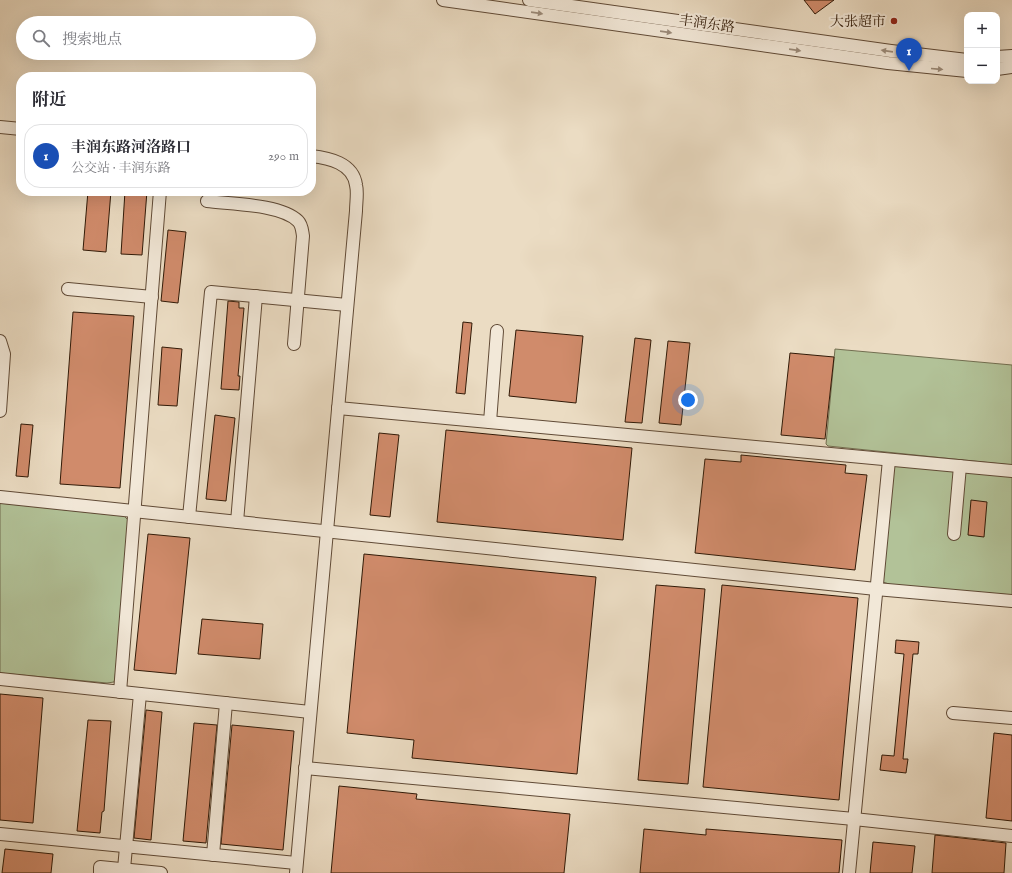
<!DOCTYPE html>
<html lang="zh">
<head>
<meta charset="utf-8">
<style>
	:root { --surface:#fff; --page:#f7f7f7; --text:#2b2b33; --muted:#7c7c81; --line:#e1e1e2; --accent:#ea580c }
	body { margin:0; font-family:"IM FELL English","Noto Serif SC",serif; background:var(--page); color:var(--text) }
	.controls { position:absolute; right:12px; top:12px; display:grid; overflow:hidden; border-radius:8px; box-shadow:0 4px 16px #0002 }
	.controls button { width:36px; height:36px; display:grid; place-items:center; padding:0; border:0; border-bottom:1px solid var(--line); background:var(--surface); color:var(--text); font:20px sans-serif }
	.you { position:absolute; left:688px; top:400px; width:14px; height:14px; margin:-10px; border:3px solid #fff; border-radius:50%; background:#1a73e8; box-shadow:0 0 0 6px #1a73e833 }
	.badge { display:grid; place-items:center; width:26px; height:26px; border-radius:50%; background:var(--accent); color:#fff; font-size:13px; font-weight:700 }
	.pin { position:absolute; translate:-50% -33px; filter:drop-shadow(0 1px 2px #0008) }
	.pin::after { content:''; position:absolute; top:21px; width:14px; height:12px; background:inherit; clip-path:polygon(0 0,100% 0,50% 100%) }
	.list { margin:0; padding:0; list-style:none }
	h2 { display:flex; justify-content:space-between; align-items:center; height:52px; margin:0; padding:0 16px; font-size:17px }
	h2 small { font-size:13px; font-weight:400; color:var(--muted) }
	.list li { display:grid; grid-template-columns:26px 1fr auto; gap:12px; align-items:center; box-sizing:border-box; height:64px; margin:0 8px 8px; padding:0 8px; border:1px solid var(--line); border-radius:16px }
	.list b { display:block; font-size:15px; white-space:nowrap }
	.list p { margin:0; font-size:13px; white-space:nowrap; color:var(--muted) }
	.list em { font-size:13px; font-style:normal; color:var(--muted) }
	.icon { flex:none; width:22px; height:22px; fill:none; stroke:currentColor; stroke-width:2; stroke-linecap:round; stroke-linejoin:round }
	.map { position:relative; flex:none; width:1012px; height:873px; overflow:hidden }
	.search { position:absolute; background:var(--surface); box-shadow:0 4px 16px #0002; left:16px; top:16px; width:300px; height:44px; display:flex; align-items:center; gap:10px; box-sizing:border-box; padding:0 14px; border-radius:22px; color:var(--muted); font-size:15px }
	.panel { position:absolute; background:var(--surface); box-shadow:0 4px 16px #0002; left:16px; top:72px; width:300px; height:124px; border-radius:16px }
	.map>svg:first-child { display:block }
	.green { fill:#b2c298; stroke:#726e50 }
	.building { fill:#d08b6b; stroke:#311a07 }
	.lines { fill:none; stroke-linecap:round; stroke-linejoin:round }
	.minor-casing { stroke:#604a36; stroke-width:14 }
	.minor { stroke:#f2e8d8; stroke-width:12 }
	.oneway { fill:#9b8b7a }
	.poi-dot { fill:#8f2418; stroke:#f2e8d8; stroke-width:1.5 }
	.labels { text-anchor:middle; stroke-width:4; stroke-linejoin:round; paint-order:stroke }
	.poi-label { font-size:14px; fill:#311a07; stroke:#f2e8d8; text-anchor:end }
	.street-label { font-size:14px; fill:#311a07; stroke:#f2e8d8 }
</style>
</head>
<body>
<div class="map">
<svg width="1012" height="873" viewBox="0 0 1012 873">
	<rect width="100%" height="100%" fill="#ebdcc3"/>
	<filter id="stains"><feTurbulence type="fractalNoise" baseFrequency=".005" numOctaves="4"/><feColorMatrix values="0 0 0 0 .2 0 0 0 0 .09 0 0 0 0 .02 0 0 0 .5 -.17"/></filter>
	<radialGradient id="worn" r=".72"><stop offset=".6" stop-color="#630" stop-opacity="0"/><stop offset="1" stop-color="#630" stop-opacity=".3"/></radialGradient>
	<!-- green -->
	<g class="green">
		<path d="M835,349L1012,365V465L828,446L826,444Z"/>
		<path d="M896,466L1012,475V595L892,585L883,582L893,468Z"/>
		<path d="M0,503L124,516L130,522L115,678L114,682L107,683L0,673Z"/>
	</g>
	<!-- building -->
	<g class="building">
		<path d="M804,0H834L815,14Z"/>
		<path d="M88,191H111L106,252L83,250Z"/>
		<path d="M125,191H147L142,255L121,254Z"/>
		<path d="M168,230L186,232L178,303L161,301Z"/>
		<path d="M228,301L239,302V308H244L238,376H240L239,390L221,389Z"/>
		<path d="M73,312L134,316L120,488L60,484Z"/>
		<path d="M463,322L472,323L465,394L456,393Z"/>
		<path d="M516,330L583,336L576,403L509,396Z"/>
		<path d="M635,338L651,340L642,423L625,422Z"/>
		<path d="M668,341L690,343L681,425L659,423Z"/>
		<path d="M162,347L182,349L177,406L158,405Z"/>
		<path d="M790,353L834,357L825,439L781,435Z"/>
		<path d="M215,415L235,418L226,501L206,499Z"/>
		<path d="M21,424L33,425L28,477L16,476Z"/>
		<path d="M446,430L632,448L623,540L437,522Z"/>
		<path d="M379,433L399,435L390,517L370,515Z"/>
		<path d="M741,455L846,465L845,473L867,475L855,570L695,553L705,459L741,462Z"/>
		<path d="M971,500L987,502L984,537L968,535Z"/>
		<path d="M148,534L190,538L176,674L134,670Z"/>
		<path d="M364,554L596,577L577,774L412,758L414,740L347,733Z"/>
		<path d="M656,585L705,589L688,784L638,780Z"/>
		<path d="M722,585L858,598L839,800L703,787Z"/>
		<path d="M202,619L263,624L260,659L198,654Z"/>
		<path d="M896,640L919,642L918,654H913L903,759H908L906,773L880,770L882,755L894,756L904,654L895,653Z"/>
		<path d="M0,694L43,698L33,823L0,820Z"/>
		<path d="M146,710L162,712L151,840L134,838Z"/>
		<path d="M88,720L111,721L104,811L102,812L100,833L77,831Z"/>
		<path d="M194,723L217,725L206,843L183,841Z"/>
		<path d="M232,725L294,731L283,850L221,844Z"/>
		<path d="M994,733L1012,735V821L986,818Z"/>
		<path d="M339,786L417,794L416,799L570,814L564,873H331Z"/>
		<path d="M644,829L706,835V829L842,840L839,873H640Z"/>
		<path d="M935,835L1006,843L1004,873H932Z"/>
		<path d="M873,842L915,846L912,873H870Z"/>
		<path d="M5,849L53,854L51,873H2Z"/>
	</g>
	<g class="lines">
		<!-- minor casing -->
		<g class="minor-casing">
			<g id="minor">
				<path d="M443,0L888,63L967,71"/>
				<path d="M529,0L891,51L967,60"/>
				<path d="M997,57L1012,56"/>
				<path d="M997,69L1012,67"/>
				<path d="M0,127L21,129"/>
				<path d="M207,201C230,204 281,204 298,221C302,225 302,230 303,236L294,344"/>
				<path d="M68,289L152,297"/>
				<path d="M0,341L4,354L0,411"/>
				<path d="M338,408L1012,471"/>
				<path d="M490,422L497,331"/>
				<path d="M0,497L876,589L1012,601"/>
				<path d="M189,517L211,292L347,305"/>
				<path d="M237,522L256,296"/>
				<path d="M954,534L960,466"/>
				<path d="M0,679L310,712"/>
				<path d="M120,692L160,191"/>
				<path d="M953,713L1012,718"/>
				<path d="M305,768L854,819L1012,836"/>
				<path d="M0,834L296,863"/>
				<path d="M213,855L226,703"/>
				<path d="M124,869L140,694"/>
				<path d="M100,873V867L161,873"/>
				<path d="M296,873L356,211C356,202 358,193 356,185C353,163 329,158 311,156"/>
				<path d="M849,873L889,460"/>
			</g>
		</g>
		<!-- minor -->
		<use href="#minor" class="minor"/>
	</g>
	<!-- one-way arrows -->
	<defs><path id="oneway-solid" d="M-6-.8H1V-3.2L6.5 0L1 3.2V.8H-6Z"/></defs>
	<g class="oneway">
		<use href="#oneway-solid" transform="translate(537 13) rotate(8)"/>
		<use href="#oneway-solid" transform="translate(666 32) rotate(8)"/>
		<use href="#oneway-solid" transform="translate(795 50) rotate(8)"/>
		<use href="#oneway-solid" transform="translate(887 51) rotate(-172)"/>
		<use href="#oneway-solid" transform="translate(937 69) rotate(5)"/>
	</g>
	<!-- markers -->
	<circle class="poi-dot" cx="894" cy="21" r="4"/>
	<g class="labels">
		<!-- poi labels -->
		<g class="poi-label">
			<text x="886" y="26">大张超市</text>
		</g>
		<!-- street labels -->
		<g class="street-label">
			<text transform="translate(707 23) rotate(8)" y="5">丰润东路</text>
		</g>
	</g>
	<rect width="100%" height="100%" filter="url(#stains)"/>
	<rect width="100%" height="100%" fill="url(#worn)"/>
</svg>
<div class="controls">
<button>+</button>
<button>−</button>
</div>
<div class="you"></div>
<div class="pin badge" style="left:909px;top:71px;background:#1a4fb4">1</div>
<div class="search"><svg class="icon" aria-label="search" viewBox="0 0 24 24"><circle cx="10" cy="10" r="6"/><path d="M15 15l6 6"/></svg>搜索地点</div>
<section class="panel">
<h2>附近<small></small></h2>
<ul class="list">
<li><span class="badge" style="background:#1a4fb4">1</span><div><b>丰润东路河洛路口</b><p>公交站 · 丰润东路</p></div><em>290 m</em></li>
</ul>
</section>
</div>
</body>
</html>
